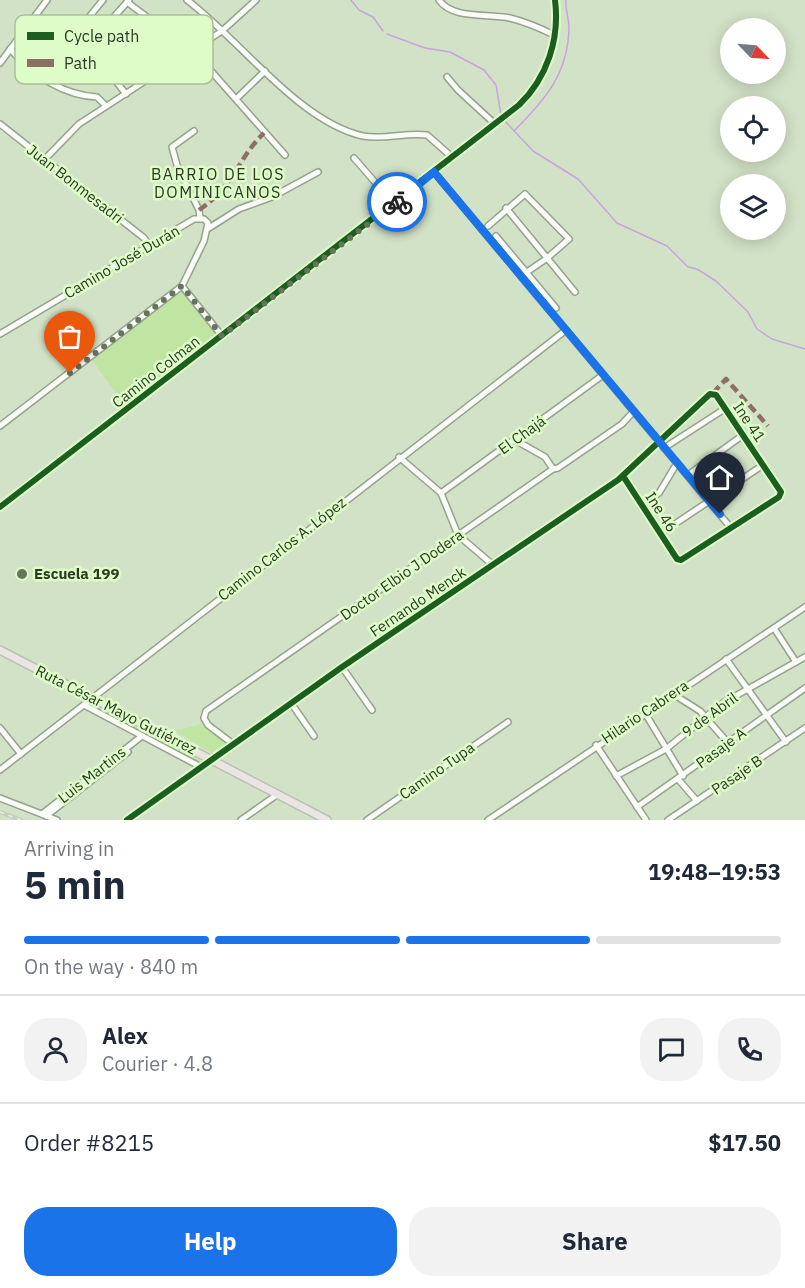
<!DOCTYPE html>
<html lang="en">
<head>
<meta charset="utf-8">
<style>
	body { margin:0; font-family:"IBM Plex Sans",sans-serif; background:#f2f2f3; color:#1f2937; height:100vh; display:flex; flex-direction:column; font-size:22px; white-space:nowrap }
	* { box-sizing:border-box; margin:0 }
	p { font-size:20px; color:#747a83 }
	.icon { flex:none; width:33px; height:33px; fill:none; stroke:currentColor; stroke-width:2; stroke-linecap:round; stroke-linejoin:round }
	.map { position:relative; height:820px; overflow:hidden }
	.sheet { display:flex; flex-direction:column; background:#fff; flex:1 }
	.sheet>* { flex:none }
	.needle { width:39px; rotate:115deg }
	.tools { position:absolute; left:720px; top:18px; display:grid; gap:12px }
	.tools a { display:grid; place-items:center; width:66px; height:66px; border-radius:50%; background:#fff; box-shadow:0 3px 15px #0003; font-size:30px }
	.pin { position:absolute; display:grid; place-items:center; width:51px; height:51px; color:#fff; margin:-62px -26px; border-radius:50% 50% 50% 0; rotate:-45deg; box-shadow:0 0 6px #0007 }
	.pin .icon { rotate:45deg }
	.courier { position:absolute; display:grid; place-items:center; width:60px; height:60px; margin:-30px; border:4px solid #1a73e8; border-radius:50%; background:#fff; color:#222; box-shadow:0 2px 8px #0007 }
	.summary em { font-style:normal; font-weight:700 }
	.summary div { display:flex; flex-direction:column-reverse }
	.summary { display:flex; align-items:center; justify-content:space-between; height:102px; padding:0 24px }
	h1 { font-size:39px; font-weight:700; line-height:45px }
	.bar { display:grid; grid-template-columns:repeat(4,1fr); gap:9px 6px; align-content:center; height:72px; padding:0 24px }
	.bar i { height:8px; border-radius:4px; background:#e0e1e3 }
	.bar .active { background:#1a73e8 }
	.bar p { grid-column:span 4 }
	.line { display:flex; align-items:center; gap:15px; padding:0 24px; border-top:2px solid #e0e1e3 }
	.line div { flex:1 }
	.round { display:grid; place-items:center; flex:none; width:63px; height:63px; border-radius:24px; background:#f2f2f3 }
	.button { display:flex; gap:12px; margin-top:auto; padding:12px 24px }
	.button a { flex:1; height:69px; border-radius:24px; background:#1a73e8; color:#fff; font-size:24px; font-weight:700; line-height:69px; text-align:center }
	.button a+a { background:#f2f2f3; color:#1f2937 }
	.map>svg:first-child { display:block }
	.green { fill:#c0e5a2 }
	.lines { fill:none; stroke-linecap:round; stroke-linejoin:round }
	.stream { stroke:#c8a4dc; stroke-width:1.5 }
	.minor-casing { stroke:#96a28c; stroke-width:8 }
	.major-casing { stroke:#bac2b3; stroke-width:10 }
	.minor { stroke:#f8fbf6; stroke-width:5 }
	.major { stroke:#eae5e2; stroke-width:7 }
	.rail-casing { stroke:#c5cac2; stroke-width:4 }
	.rail { stroke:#ddfcc7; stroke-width:1.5; stroke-dasharray:4.5; stroke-linecap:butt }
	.quiet { stroke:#8d6e63; stroke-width:4.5; stroke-dasharray:9 4.5; stroke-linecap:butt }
	.cycleway-casing { stroke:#ddfcc7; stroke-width:10 }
	.cycleway { stroke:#1b5e20; stroke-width:6 }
	.done { stroke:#67745d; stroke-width:6; stroke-dasharray:0 10.8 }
	.route { stroke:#1a73e8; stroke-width:8 }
	.poi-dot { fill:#67745d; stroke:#ddfcc7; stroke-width:2 }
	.labels { text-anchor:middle; stroke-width:5; stroke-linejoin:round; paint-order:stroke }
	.street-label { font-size:15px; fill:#2e3925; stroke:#ddfcc7 }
	.poi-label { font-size:15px; font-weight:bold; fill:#2e3925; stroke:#ddfcc7; text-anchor:start }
	.neighbourhood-label { font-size:16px; letter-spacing:1.5px; fill:#2e3925; stroke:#ddfcc7 }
	.key { fill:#ddfcc7; stroke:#a8c296; stroke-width:1.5 }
	.key-label { font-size:16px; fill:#2e3925 }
</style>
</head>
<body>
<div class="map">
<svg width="805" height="820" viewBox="0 0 805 820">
	<rect width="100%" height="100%" fill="#d2e2c6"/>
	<g class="green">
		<polygon points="181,290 213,329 216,337 126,407 92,360"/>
		<polygon points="92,703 171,742 202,762 197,762 91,706"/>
		<polygon points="201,724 227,744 214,754 175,731"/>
	</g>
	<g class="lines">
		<g class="stream">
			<polyline points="351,0 359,10 373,17 383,31"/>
			<polyline points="387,34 425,48 450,52 484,70 496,85 501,115"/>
			<polyline points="504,120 533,151 578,179 617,223 667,246 688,267 697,269 716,281 748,312 757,329 772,339 805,349"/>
			<path d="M514,131C545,100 568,74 569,28C569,18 565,9 566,0"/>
		</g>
		<g class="minor-casing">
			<g id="minor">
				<path d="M187,0C240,40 299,122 363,136C385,140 406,132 427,135L452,157"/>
				<path d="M439,0C453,20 488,13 510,18C526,22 540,28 554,35"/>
				<polyline points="127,2 196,54 285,155"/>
				<polyline points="111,20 138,51"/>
				<polyline points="78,31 80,37 89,42"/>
				<path d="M10,49C34,76 62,95 97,97L106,106"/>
				<polyline points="62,50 103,0"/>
				<polyline points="129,60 165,30"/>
				<polyline points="0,63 47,0"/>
				<polyline points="447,77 458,90 495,124"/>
				<polyline points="126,94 88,46 129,0"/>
				<polyline points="236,99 265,71"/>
				<polyline points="0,124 144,238 149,245"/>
				<polyline points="194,131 172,147 177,165 199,210 200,218"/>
				<polyline points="354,158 394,204"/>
				<polyline points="45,159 79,124 222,31 256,0"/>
				<polyline points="434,172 731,528"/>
				<polyline points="506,208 575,292"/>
				<polyline points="488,226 525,194 569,239 546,259 521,276"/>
				<polyline points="209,228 239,209 272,197 318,172"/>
				<polyline points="496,236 556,308"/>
				<polyline points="182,286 222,336"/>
				<polyline points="0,334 194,219 204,219 208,223 204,241 182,286 0,426"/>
				<polyline points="515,440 545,457 553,469"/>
				<polyline points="664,448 726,408"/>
				<polyline points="399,457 441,493 458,535 493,565"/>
				<polyline points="688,475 743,435"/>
				<polyline points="441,493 603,375"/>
				<polyline points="642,504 659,493 677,463"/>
				<path d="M0,507L519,105C547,78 560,39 555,0"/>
				<polyline points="660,534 763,465"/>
				<polyline points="774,628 796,662"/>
				<polyline points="726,659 786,742"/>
				<polyline points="342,667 372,710"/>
				<polyline points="673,694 700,711 728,743"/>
				<polyline points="291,703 314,736"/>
				<polyline points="84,705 201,767"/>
				<polyline points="645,713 683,776"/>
				<polyline points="0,728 21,754"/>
				<polyline points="233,744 208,725 204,718 206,711 553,469 558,468 622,424 634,411"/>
				<polyline points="596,745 646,820"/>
				<polyline points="0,770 566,330"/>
				<polyline points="616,776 666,749 723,703 805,657"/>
				<polyline points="678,779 697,801"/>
				<polyline points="0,798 57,820"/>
				<polyline points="637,807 805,688"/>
				<polyline points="42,814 142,736"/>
				<polyline points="46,816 128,752"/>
				<polyline points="127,820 342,667 618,480 710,394 716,395 781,492 779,497 681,560 677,559 623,476"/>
				<polyline points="241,820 278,794"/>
				<polyline points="367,820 508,722"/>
				<polyline points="488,820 805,607"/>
				<polyline points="668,820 805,728"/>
			</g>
		</g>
		<g class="major-casing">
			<polyline id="major" points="0,650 327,820"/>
		</g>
		<use href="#minor" class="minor"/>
		<use href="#major" class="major"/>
		<g class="rail-casing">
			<polyline id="rail" points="0,812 21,820"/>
		</g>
		<use href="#rail" class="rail"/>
		<g class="quiet">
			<path d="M199,210C235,186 237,159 264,133"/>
			<polyline points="713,393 726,379 768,426"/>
		</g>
		<g class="cycleway-casing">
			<g id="cycleway">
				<path d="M0,507L519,105C547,78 560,39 555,0"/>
				<polyline points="127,820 342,667 618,480 710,394 716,395 781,492 779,497 681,560 677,559 623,476"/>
			</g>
		</g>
		<use href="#cycleway" class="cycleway"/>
	</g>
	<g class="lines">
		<polyline class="done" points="70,373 182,286 222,336 397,202"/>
		<polyline class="route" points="397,202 434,172 720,514"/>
	</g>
	<circle class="poi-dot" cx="22" cy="574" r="6"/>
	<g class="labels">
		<g class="street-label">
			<text transform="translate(75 184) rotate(38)" y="5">Juan Bonmesadri</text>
			<text transform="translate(122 262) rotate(-30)" y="5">Camino José Durán</text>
			<text transform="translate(156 372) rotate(-38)" y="5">Camino Colman</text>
			<text transform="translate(749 422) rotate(56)" y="5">Ine 41</text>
			<text transform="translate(522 435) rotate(-36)" y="5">El Chajá</text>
			<text transform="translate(661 512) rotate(57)" y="5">Ine 46</text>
			<text transform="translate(282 549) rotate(-38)" y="5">Camino Carlos A. López</text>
			<text transform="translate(402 575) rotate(-35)" y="5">Doctor Elbio J Dodera</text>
			<text transform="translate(418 602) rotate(-34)" y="5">Fernando Menck</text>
			<text transform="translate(116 710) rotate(27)" y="5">Ruta César Mayo Gutiérrez</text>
			<text transform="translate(645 712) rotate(-34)" y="5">Hilario Cabrera</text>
			<text transform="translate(710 715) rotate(-36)" y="5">9 de Abril</text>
			<text transform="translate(721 748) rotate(-36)" y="5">Pasaje A</text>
			<text transform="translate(437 771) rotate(-35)" y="5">Camino Tupa</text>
			<text transform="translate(92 775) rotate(-38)" y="5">Luis Martins</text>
			<text transform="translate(737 775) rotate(-34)" y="5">Pasaje B</text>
		</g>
		<g class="poi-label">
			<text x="34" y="579">Escuela 199</text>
		</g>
		<g class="neighbourhood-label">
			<text x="218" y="180">BARRIO DE LOS<tspan x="218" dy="18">DOMINICANOS</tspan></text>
		</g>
	</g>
	<rect x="15" y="15" width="198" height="69" rx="9" class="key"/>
	<rect x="27" y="32" width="27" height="8" fill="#1b5e20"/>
	<rect x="27" y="59" width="27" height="8" fill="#8d6e63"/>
	<g class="key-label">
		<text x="64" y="42">Cycle path</text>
		<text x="64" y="69">Path</text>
	</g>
</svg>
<div class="tools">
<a><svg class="needle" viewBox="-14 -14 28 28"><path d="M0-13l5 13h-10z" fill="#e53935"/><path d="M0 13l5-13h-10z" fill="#747a83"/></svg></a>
<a><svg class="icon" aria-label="locate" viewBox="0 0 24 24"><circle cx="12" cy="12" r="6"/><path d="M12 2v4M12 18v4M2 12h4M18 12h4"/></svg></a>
<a><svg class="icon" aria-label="layers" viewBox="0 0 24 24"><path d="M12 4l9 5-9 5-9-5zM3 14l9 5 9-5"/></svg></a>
</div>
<div class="pin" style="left:70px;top:373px;background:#ea580c"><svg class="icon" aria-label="bag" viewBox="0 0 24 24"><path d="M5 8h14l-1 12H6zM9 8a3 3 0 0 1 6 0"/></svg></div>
<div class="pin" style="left:720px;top:514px;background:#1f2937"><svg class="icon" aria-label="home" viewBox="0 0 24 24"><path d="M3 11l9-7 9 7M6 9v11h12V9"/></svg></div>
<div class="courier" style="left:397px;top:202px"><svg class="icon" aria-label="bike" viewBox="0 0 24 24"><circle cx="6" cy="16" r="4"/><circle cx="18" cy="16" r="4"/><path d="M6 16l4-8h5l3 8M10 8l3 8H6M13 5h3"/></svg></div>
</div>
<section class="sheet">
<div class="summary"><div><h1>5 min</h1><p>Arriving in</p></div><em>19:48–19:53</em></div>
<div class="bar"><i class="active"></i><i class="active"></i><i class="active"></i><i></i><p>On the way · 840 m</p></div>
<div class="line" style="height:108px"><a class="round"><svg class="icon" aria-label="person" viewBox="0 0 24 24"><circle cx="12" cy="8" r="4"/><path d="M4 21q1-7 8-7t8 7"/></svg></a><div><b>Alex</b><p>Courier · 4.8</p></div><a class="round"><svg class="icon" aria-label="chat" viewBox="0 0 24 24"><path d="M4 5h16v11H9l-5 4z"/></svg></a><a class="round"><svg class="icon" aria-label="phone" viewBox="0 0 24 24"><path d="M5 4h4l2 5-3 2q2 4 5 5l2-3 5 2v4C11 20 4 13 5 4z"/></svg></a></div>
<div class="line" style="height:78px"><div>Order #8215</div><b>$17.50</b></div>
<div class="button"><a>Help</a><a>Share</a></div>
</section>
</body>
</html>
